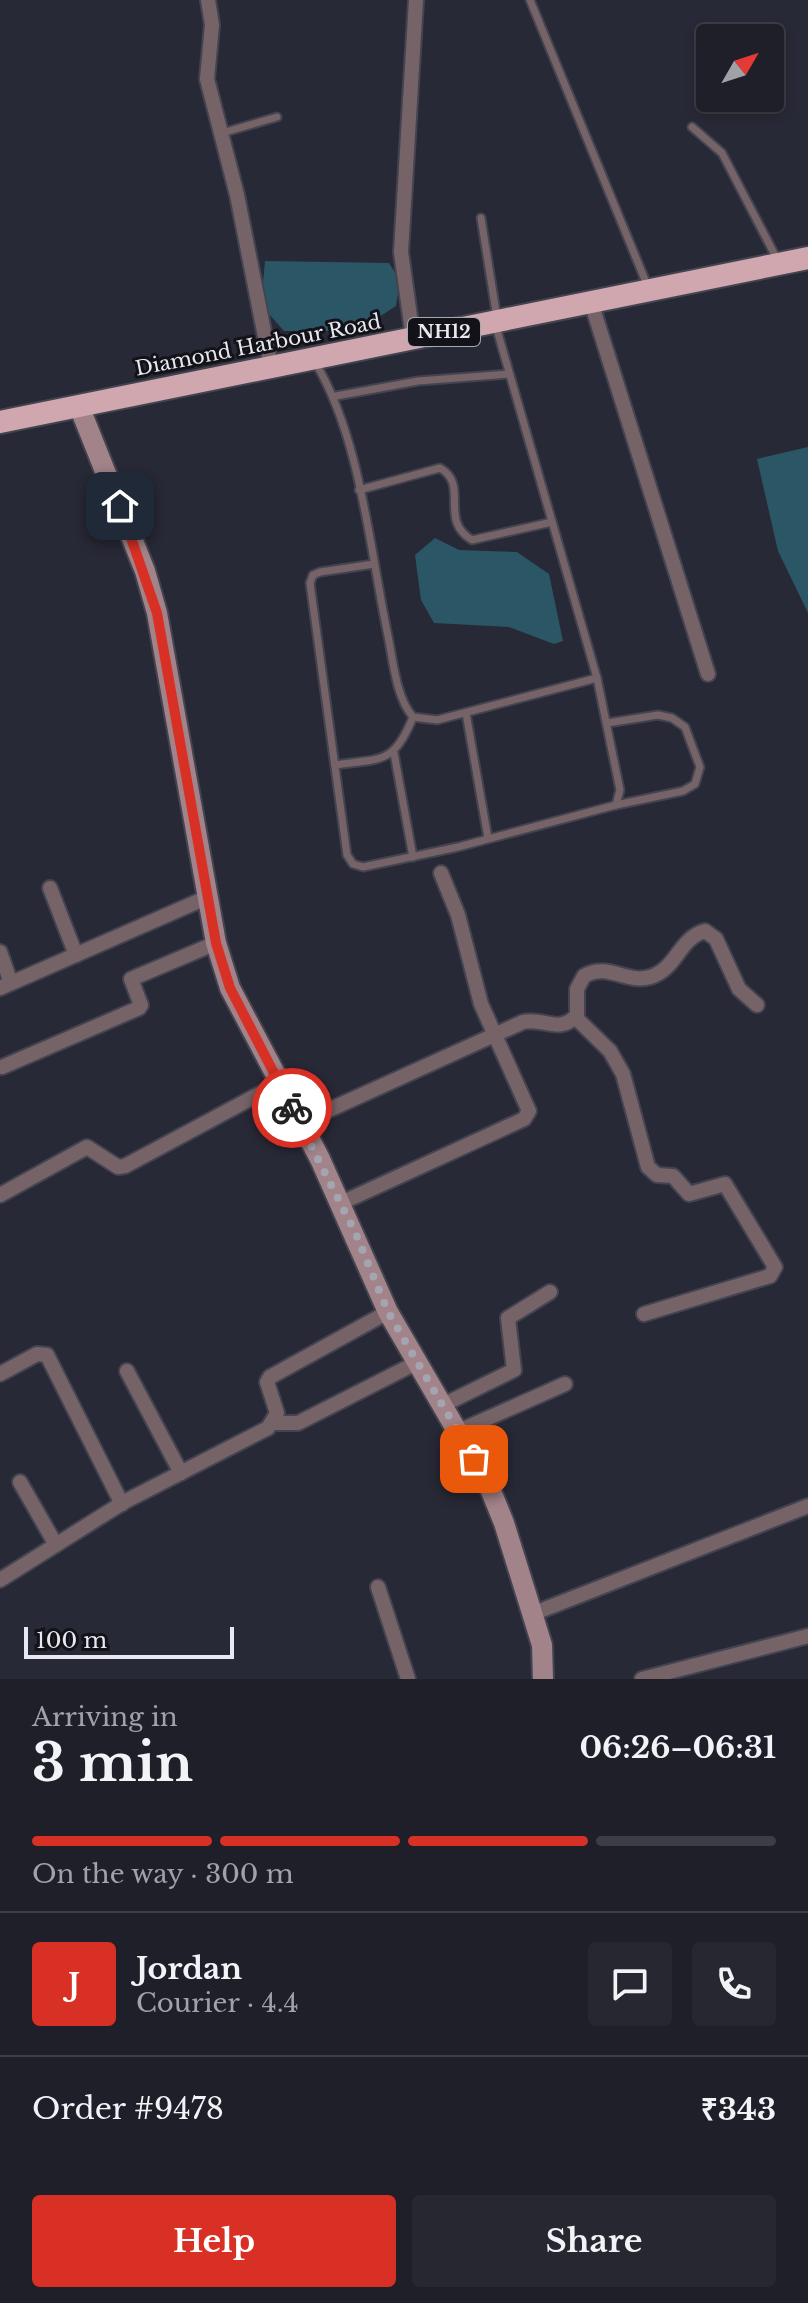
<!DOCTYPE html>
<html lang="en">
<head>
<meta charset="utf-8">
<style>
	body { margin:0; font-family:"Libre Baskerville",serif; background:#262730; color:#f1f3f6; height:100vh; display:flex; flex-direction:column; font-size:30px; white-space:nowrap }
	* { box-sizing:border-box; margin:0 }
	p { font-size:26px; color:#a1a2a8 }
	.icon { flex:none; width:44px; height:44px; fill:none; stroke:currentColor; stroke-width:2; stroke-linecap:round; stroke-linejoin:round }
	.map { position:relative; height:1679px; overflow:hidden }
	.sheet { display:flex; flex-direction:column; background:#1e1f28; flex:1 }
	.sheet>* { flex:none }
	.needle { width:52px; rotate:51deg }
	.fabs { position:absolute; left:696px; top:24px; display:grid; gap:16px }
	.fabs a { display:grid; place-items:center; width:88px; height:88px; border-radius:8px; background:#1e1f28; box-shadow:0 4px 12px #0003,0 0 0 2px #3c3d45; font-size:40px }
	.scale { position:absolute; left:24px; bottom:20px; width:210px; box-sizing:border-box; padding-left:8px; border:4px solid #e7e8f1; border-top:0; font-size:22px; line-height:28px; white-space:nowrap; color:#e7e8f1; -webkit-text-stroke:6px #121218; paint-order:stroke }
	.pin { position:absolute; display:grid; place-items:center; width:68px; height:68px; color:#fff; margin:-34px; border-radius:16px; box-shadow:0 4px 12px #0006 }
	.courier { position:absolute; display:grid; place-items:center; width:80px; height:80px; margin:-40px; border:6px solid #d93025; border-radius:50%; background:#fff; color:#222; box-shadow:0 2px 10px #0007 }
	.headline em { font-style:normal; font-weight:700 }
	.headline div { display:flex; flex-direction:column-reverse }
	.headline { display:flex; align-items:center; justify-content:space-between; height:136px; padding:0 32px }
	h1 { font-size:52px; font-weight:700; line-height:60px }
	.bar { display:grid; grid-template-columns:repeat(4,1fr); gap:12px 8px; align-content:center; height:96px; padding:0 32px }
	.bar i { height:10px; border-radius:6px; background:#3c3d45 }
	.bar .on { background:#d93025 }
	.bar p { grid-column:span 4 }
	.line { display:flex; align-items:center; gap:20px; padding:0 32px; border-top:2px solid #3c3d45 }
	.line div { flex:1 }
	.round { display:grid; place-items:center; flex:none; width:84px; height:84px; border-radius:8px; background:#262730 }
	.button { display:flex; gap:16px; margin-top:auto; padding:16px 32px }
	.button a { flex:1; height:92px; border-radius:8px; background:#d93025; color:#fff; font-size:32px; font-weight:700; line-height:92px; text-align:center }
	.button a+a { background:#262730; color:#f1f3f6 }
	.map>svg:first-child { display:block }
	.water { fill:#2b5665 }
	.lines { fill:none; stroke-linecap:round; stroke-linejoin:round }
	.service-casing { stroke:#434450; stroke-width:11 }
	.minor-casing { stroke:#434450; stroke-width:18 }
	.secondary-casing { stroke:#434450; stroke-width:24 }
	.trunk-casing { stroke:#434450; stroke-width:26 }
	.service { stroke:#766367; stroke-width:7 }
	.minor { stroke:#766367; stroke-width:14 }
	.secondary { stroke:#a18389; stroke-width:20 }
	.trunk { stroke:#d1a7af; stroke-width:22 }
	.done { stroke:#a4a5b0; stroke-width:8; stroke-dasharray:0 14.4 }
	.route { stroke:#d93025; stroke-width:10 }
	.labels { text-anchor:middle; stroke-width:6; stroke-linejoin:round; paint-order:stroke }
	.shield { fill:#121218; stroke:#a7a8b0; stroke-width:2 }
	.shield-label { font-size:18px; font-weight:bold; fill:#e7e8f1 }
	.street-label { font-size:20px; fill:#e7e8f1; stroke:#121218 }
</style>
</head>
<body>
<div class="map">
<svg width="808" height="1679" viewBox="0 0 808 1679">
	<rect width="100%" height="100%" fill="#282936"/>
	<g class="water">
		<polygon points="265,261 389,263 400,280 396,306 357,331 284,331 261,305"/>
		<polygon points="808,447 808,613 778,551 757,459"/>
		<polygon points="435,538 459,550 517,552 549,574 563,641 554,644 509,627 434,623 421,600 415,555"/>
	</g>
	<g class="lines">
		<g class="service-casing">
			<g id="service">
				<polyline points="530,0 648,287"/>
				<polyline points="692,127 722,153 778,261"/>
				<polyline points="222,133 277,117"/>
				<polyline points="481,218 497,318"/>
				<path d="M315,362C360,437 369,544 387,631C393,658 395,696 413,717L437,720L597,678"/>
				<polyline points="336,396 418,381 509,374"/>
				<path d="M359,490L440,468C470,485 438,520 472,540L552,522"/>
				<polyline points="374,564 320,572 313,575 310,583 347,855 353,864 363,867 458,847 616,805 620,790 597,678 495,323"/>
				<polyline points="466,713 488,838"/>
				<polyline points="607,723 658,715 672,718 685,727 700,767 695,784 683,791 616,805"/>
				<polyline points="394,753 413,857"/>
				<path d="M335,765C381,758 394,765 413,717"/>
			</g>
		</g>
		<g class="minor-casing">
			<g id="minor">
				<polyline points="208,0 212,25 207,79 237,195 271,367"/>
				<polyline points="591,302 708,674"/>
				<polyline points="413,338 401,252 416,0"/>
				<polyline points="50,888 76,955"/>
				<polyline points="0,952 11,983"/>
				<polyline points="0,988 208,897"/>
				<polyline points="576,1018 610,1051 623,1074 648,1167 657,1175 673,1176 689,1194 725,1184 775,1267 770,1276 644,1314"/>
				<polyline points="2,1067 139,1008 141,1005 131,979 216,943"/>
				<path d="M300,1123L523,1022C544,1017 559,1035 577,1015V989L584,976C608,962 626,984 650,977C677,969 679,938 705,931L716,939L739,989L757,1005"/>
				<polyline points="0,1195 87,1147 118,1167 125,1166 278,1084"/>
				<polyline points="341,1203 524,1119 529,1111 481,1004 458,915 441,873"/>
				<polyline points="127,1371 181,1473"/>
				<polyline points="0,1374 37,1354 47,1355 122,1504"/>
				<polyline points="443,1405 514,1370 508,1318 550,1292"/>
				<polyline points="273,1423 298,1423 416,1363"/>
				<polyline points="459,1431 565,1384"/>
				<polyline points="20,1482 56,1545"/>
				<polyline points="0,1580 124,1502 268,1428 277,1413 267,1382 270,1377 388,1312"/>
				<polyline points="378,1587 408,1679"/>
				<polyline points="532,1614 808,1506"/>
				<polyline points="642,1679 808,1636"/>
			</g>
		</g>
		<g class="secondary-casing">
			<polyline id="secondary" points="79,406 145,571 157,613 216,943 230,988 320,1159 388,1312 489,1486 504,1523 542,1645 543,1679"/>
		</g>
		<g class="trunk-casing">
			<polyline id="trunk" points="0,422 808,258"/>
		</g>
		<use href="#service" class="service"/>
		<use href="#minor" class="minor"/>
		<use href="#secondary" class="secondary"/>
		<use href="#trunk" class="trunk"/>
	</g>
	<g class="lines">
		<polyline class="done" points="292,1108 355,1232 388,1312 474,1459"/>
		<polyline class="route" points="120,506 157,613 216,943 230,988 292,1108"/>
	</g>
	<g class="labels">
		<rect class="shield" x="408" y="318" width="72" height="28" rx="6"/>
		<g class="shield-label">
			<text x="444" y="338">NH12</text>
		</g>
		<g class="street-label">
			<text transform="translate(258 345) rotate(-11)" y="7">Diamond Harbour Road</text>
		</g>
	</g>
</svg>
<div class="fabs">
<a><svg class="needle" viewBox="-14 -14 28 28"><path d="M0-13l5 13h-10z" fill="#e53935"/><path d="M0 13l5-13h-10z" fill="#a1a2a8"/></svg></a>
</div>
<div class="scale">100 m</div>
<div class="pin" style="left:474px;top:1459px;background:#ea580c"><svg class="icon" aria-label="bag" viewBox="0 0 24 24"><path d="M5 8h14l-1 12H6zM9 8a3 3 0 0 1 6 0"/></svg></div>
<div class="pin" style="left:120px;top:506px;background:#1f2937"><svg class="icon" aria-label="home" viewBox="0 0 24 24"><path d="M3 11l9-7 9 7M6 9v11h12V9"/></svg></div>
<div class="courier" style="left:292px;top:1108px"><svg class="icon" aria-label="bike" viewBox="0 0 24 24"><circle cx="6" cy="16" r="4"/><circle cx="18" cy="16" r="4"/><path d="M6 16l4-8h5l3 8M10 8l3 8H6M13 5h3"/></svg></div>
</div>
<section class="sheet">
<div class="headline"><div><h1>3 min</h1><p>Arriving in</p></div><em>06:26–06:31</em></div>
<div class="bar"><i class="on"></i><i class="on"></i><i class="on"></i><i></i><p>On the way · 300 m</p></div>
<div class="line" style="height:144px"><b class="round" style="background:#d93025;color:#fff">J</b><div><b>Jordan</b><p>Courier · 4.4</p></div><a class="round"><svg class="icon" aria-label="chat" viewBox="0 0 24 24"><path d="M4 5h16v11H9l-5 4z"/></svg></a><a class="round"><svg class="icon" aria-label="phone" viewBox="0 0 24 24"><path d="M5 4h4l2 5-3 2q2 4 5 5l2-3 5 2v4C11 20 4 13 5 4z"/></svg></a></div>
<div class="line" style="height:104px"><div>Order #9478</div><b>₹343</b></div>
<div class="button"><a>Help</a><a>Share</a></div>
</section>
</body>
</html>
